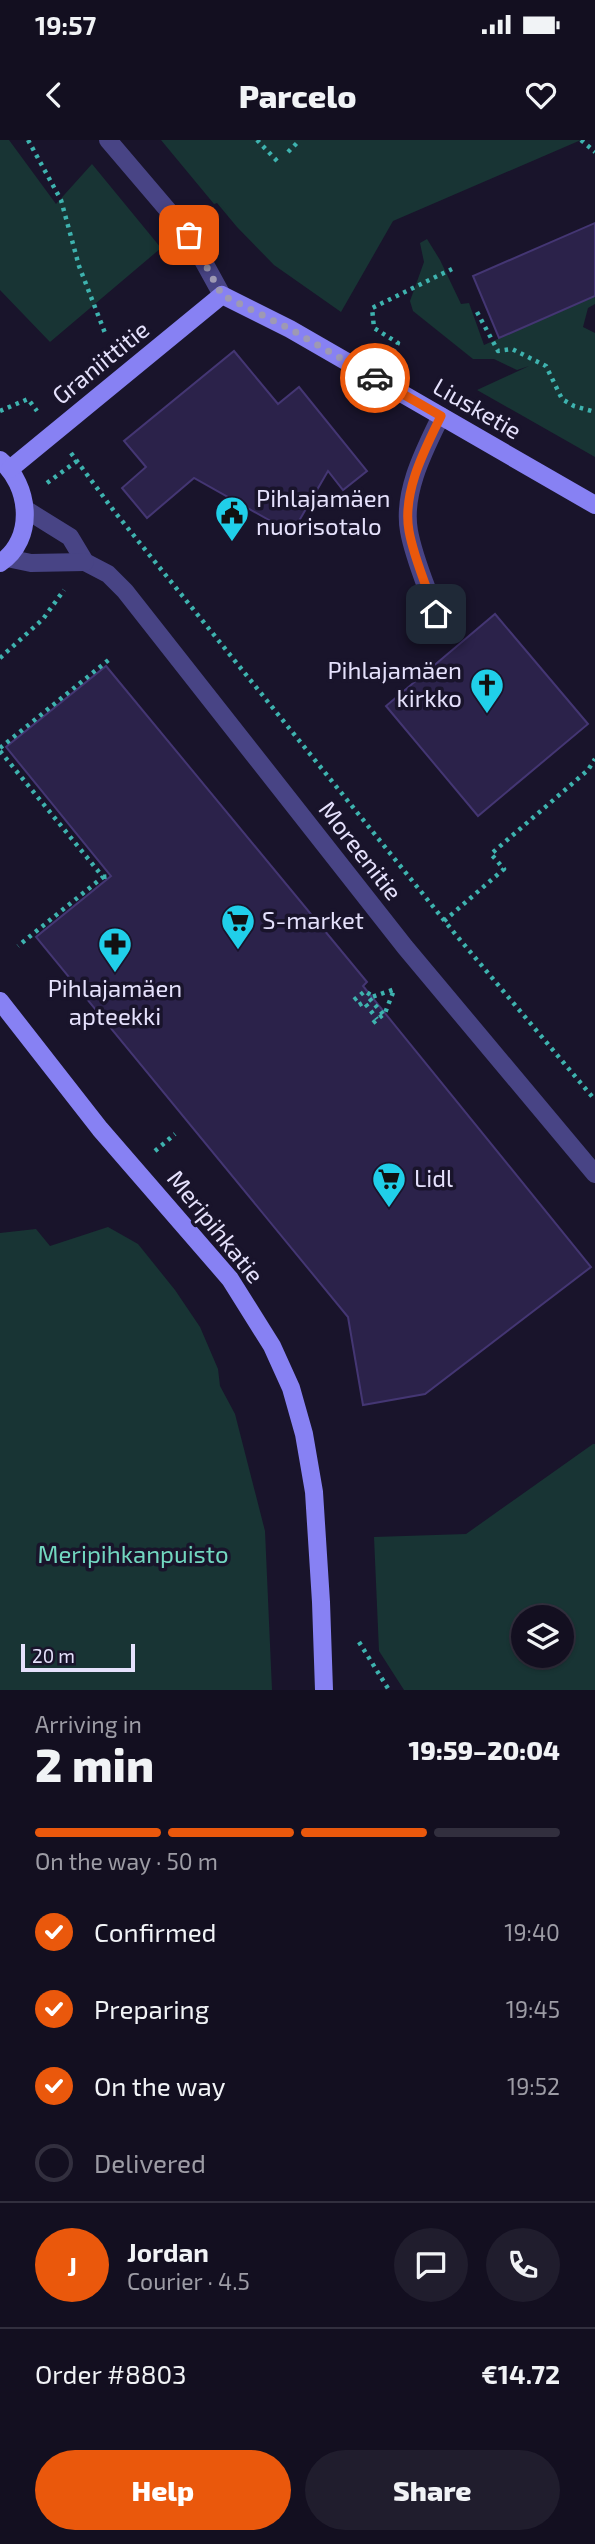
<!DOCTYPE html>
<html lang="en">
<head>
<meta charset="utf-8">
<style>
	body { margin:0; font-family:"Exo 2",sans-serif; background:#201d2d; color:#f1f3f6; height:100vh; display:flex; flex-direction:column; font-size:26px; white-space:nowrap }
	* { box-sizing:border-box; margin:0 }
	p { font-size:23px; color:#9d9ca5 }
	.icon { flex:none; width:38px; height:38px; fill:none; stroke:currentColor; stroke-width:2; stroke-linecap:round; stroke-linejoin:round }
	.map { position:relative; height:1550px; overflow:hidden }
	.side { display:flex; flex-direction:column; background:#130f20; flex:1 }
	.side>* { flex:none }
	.tools { position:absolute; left:511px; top:1465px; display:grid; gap:14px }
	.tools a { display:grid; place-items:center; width:63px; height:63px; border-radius:50%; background:#130f20; box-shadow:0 2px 5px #0004,0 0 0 2px #322f3e; font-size:35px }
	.scale { position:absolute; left:21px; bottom:18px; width:114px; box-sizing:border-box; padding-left:7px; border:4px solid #e5e1fc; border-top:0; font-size:19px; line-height:24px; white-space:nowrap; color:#e5e1fc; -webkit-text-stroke:5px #19142b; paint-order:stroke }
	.pin { position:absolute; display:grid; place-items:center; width:60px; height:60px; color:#fff; margin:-30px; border-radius:14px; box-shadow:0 4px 10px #0006 }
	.courier { position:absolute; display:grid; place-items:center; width:70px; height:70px; margin:-35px; border:5px solid #ea580c; border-radius:50%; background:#fff; color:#222; box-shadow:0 2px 9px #0007 }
	.headline em { font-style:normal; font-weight:800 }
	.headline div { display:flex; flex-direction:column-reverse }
	.headline { display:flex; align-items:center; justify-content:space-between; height:119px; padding:0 35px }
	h1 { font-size:46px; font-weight:800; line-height:52px }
	.bar { display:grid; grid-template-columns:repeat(4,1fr); gap:10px 7px; align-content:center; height:84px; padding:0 35px }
	.bar i { height:9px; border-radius:5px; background:#322f3e }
	.bar .on { background:#ea580c }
	.bar p { grid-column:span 4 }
	.line { display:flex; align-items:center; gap:18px; padding:0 35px; border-top:2px solid #322f3e }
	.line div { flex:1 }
	.round { display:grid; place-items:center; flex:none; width:74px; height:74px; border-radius:37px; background:#201d2d }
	ol { padding:0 35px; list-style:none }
	li { display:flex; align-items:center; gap:21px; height:77px }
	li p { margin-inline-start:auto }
	li .icon { padding:7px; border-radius:50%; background:#ea580c; color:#fff; stroke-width:4 }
	li:last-child { color:#9d9ca5 }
	li i { width:38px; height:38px; border:4px solid #322f3e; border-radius:50% }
	.button { display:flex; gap:14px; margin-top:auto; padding:14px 35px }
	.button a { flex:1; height:80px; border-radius:42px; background:#ea580c; color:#fff; font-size:28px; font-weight:800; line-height:80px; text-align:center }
	.button a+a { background:#201d2d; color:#f1f3f6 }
	.status { display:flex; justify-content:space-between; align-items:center; height:49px; padding:0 35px; background:#130f20; direction:ltr }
	.status svg { height:19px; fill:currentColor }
	header { display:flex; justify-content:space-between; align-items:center; height:91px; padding:0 35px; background:#130f20; font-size:32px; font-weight:800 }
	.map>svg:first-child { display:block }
	.green { fill:#183434; fill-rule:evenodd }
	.building { fill:#2b224a; stroke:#443673; stroke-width:2 }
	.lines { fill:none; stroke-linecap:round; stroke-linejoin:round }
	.path { stroke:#3eb3af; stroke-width:4.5; stroke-dasharray:3.5 5; stroke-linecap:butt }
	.lane { stroke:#484485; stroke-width:18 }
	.street { stroke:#484485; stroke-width:18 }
	.secondary { stroke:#8781f3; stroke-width:18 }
	.done { stroke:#9e99b3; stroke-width:7; stroke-dasharray:0 12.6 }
	.route { stroke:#ea580c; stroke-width:9 }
	.labels { text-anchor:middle; stroke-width:7; stroke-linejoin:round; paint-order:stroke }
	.street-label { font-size:24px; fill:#e5e1fc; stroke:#19142b }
	.poi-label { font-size:24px; fill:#e5e1fc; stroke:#19142b; text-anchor:start }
	.park-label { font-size:24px; fill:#72d7c0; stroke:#19142b }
</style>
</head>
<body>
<div class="status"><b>19:57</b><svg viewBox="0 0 49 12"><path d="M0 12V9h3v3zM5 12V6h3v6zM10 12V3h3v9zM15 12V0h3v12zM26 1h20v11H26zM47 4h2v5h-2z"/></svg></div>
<header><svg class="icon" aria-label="back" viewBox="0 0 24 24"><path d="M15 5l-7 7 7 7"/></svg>Parcelo<svg class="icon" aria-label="heart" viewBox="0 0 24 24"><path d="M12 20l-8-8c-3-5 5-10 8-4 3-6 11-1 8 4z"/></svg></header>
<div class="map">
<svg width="595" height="1550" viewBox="0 0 595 1550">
	<rect width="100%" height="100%" fill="#19142b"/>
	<g class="green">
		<polygon points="0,0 9,0 56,64 92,24 161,108 50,202 0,150"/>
		<polygon points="161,0 581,0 393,81 341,172 274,125 237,87 217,63 214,64"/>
		<polygon points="427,99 440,120 461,164 469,163 484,205 595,156 595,164 588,168 583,187 595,193 595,317 477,250 529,226 517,230 494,219 473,219 413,171 410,161 424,122 420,103"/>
		<polygon points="108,1087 138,1104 175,1150 200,1187 218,1229 220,1246 235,1274 265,1391 272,1550 0,1550 0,1093 36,1089 50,1106"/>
		<path d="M593,1304H595V1550H404L379,1511L374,1397L466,1394ZM523,1477H562V1516H523Z"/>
	</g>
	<g class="building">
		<polygon points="595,83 595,156 499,198 473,136"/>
		<polygon points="234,211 278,264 299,247 367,331 343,350 328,331 292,393 194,338 147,378 122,348 146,327 124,301"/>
		<polygon points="495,474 588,584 478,676 386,566"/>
		<polygon points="106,526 367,842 363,846 591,1127 425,1254 363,1265 348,1177 36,797 111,736 6,607"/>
	</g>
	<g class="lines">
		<g class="path">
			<polyline points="28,0 61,60 79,126 105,193"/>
			<polyline points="257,0 279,23"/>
			<polyline points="581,0 595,12"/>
			<polyline points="288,12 300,0"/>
			<polyline points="477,172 498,211 512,209 546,226 562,259 574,266 595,272"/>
			<polyline points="393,212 398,203 374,188 372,168 452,129"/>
			<polyline points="0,271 28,259 37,271"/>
			<polyline points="71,313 114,371 456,795 595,960"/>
			<polyline points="47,343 77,321"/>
			<polyline points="0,518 43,479 64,450"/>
			<polyline points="0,608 111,518"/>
			<polyline points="0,611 103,737 18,806"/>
			<polyline points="103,737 111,736"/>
			<polyline points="444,781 504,729 491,714 588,630 595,619"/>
			<polyline points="354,860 365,851 372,856"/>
			<polyline points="359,865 364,862 377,879"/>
			<polyline points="383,874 369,858 395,849"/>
			<polyline points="373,883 385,873 394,850"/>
			<polyline points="155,1011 175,994"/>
			<polyline points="359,1502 389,1550"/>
		</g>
		<path class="lane" d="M436,474C427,447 414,419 409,391C402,352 425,309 441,276"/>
		<g class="street">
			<polyline points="108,0 189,95 222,155"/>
			<polyline points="25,369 70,397 85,422 108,434 125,451 405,807 595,1034"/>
			<polyline points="7,418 31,423 85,422"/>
		</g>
		<g class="secondary">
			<path d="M0,320C30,345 36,399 0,423"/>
			<polyline points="10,329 222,155 290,189 595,365"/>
			<polyline points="0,861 100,989 230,1139 272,1206 291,1248 304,1294 314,1352 321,1462 324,1550"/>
		</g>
	</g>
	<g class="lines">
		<polyline class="done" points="189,95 222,155 290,189 375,238"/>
		<path class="route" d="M375,238L441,276C425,309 402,352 409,391C414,419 427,447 436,474"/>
	</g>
	<defs>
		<g id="civic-pin" transform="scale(1.75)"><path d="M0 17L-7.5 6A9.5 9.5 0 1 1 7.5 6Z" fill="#20cfe9" stroke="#19142b"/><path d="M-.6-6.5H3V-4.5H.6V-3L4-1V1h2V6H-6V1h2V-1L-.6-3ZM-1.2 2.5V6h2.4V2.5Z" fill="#111"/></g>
		<g id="church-pin" transform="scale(1.75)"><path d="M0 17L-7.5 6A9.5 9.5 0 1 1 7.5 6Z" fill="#20cfe9" stroke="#19142b"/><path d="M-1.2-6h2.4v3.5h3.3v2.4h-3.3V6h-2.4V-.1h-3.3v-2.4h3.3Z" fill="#111"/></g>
		<g id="supermarket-pin" transform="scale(1.75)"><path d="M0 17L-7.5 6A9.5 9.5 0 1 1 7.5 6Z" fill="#20cfe9" stroke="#19142b"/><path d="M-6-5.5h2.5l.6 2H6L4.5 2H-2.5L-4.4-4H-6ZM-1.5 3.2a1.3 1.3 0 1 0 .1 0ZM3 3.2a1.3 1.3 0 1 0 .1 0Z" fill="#111"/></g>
		<g id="pharmacy-pin" transform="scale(1.75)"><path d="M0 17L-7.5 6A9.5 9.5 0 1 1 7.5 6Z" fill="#20cfe9" stroke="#19142b"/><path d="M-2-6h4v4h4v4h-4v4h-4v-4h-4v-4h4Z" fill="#111"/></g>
	</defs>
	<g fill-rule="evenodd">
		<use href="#civic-pin" x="232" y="373"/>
		<use href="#church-pin" x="487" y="545"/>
		<use href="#supermarket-pin" x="238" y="781"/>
		<use href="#pharmacy-pin" x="115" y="804"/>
		<use href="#supermarket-pin" x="389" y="1039"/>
	</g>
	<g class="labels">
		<g class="street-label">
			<text transform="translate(101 223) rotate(-39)" y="8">Graniittitie</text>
			<text transform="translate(477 269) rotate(30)" y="8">Liusketie</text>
			<text transform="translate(360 711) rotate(52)" y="8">Moreenitie</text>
			<text transform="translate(215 1087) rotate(51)" y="8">Meripihkatie</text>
		</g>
		<g class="poi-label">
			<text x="256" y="367">Pihlajamäen<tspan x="256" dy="28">nuorisotalo</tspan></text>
			<text x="462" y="539" text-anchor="end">Pihlajamäen<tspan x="462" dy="28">kirkko</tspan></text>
			<text x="262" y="789">S-market</text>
			<text x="115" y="857" text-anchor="middle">Pihlajamäen<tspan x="115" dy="28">apteekki</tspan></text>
			<text x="414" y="1047">Lidl</text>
		</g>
		<g class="park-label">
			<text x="133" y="1423">Meripihkanpuisto</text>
		</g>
	</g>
</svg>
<div class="tools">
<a><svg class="icon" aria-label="layers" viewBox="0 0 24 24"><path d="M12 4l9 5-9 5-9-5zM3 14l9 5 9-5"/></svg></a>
</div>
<div class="scale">20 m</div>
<div class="pin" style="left:189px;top:95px;background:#ea580c"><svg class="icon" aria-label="bag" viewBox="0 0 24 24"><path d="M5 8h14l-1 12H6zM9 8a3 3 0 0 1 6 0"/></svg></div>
<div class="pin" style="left:436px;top:474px;background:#1f2937"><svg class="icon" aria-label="home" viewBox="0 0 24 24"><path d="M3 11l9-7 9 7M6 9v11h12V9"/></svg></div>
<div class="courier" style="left:375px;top:238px"><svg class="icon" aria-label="car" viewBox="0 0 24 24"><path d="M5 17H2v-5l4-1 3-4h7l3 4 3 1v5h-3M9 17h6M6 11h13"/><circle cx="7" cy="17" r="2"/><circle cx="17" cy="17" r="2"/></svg></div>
</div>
<section class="side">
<div class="headline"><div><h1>2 min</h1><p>Arriving in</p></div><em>19:59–20:04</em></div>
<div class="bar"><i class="on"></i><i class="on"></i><i class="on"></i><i></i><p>On the way · 50 m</p></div>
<ol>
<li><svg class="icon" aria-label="check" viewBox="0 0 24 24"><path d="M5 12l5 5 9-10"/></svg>Confirmed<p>19:40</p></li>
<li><svg class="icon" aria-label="check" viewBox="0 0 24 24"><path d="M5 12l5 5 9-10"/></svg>Preparing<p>19:45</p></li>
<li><svg class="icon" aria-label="check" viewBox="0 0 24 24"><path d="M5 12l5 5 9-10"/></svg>On the way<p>19:52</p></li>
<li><i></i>Delivered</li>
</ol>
<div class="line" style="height:126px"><b class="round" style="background:#ea580c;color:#fff">J</b><div><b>Jordan</b><p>Courier · 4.5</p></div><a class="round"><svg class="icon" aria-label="chat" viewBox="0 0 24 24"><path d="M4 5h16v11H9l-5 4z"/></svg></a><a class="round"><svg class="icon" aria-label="phone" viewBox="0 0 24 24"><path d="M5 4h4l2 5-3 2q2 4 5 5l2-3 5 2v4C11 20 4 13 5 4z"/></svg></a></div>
<div class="line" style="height:91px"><div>Order #8803</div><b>€14.72</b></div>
<div class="button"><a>Help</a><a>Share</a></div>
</section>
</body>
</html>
